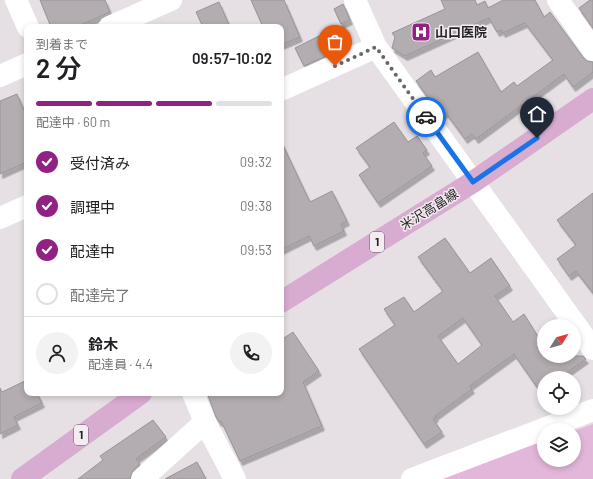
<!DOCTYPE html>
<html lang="ja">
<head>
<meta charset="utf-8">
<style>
	body { margin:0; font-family:Barlow,"Noto Sans JP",sans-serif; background:#f2f2f2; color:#202124; height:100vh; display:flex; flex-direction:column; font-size:15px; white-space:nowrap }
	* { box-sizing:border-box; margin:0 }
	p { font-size:13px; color:#757577 }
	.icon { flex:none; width:22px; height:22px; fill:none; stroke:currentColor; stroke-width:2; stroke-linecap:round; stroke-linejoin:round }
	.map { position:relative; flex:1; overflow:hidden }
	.panel { position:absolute; left:24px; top:24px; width:260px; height:372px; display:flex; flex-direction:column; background:#fff; border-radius:8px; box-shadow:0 2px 6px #0003 }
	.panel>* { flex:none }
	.needle { width:26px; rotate:53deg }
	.fabs { position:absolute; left:537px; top:319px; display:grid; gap:8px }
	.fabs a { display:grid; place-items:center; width:44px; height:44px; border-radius:50%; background:#fff; box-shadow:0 2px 6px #0003; font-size:20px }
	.pin { position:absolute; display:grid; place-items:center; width:34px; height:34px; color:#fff; margin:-41px -17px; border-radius:50% 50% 50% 0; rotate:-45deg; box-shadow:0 0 4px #0007 }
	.pin .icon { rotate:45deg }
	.courier { position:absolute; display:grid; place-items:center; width:40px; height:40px; margin:-20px; border:3px solid #1a73e8; border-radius:50%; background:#fff; color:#222; box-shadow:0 1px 5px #0007 }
	.overview em { font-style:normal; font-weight:600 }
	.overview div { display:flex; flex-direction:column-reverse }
	.overview { display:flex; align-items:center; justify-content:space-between; height:68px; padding:0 12px }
	h1 { font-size:26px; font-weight:600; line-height:30px }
	.bar { display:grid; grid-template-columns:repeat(4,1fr); gap:6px 4px; align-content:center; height:48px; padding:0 12px }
	.bar i { height:5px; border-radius:3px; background:#e0e0e0 }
	.bar .active { background:#912183 }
	.bar p { grid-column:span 4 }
	.line { display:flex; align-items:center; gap:10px; padding:0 12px; border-top:1px solid #e0e0e0 }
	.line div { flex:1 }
	.round { display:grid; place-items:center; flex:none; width:42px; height:42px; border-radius:21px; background:#f2f2f2 }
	ol { padding:0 12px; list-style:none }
	li { display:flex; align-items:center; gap:12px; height:44px }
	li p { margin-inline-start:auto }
	li .icon { padding:4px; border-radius:50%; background:#912183; color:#fff; stroke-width:4 }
	li:last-child { color:#757577 }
	li i { width:22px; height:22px; border:2px solid #e0e0e0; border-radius:50% }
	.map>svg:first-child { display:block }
	.green { fill:#e3b7d9 }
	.building { fill:#b3adb2; stroke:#989397; fill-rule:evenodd; filter:url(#shadow) }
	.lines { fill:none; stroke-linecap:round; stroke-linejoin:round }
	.minor { stroke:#fff; stroke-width:22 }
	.major { stroke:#d8abd0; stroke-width:22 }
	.done { stroke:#696568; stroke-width:4; stroke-dasharray:0 7.2 }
	.route { stroke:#1a73e8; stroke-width:5 }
	.labels { text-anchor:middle; stroke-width:3; stroke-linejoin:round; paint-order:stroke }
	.shield { fill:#f3edf2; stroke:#636062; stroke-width:1 }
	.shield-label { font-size:12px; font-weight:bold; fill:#252325 }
	.poi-label { font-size:13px; font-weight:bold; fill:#252325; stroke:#f3edf2; text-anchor:start }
	.street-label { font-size:13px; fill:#252325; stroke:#f3edf2 }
</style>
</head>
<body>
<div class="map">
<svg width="593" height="479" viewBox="0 0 593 479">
	<defs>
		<filter id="shadow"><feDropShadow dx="2.5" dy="4.5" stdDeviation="0" flood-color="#0004"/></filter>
	</defs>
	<rect width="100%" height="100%" fill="#e6e0e4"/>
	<polygon class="green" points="593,424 593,479 435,479 544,441 544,460 574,460 574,431"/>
	<g class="building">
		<polygon points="40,0 105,0 110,12 76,27 51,27"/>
		<polygon points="251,0 284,0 300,37 281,45 281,27 263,27"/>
		<polygon points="441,0 475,0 477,5 485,1 488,8 503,0 535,0 544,17 550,12 583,57 587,61 593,62 593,72 573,87 564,74 476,139 472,134 465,139 446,113 442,115 437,106 435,107 416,81 431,70 435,77 478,52 501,92 514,82 517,86 553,60 525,23 503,33 501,30 497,32 489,18 405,56 392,48 395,37 392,33 445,9"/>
		<polygon points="590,0 593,0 593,28 579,8"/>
		<polygon points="219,2 230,27 203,27 196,12"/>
		<polygon points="343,4 350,20 341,24 334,9"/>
		<polygon points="325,33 335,52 304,66 295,48"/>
		<polygon points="17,94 27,117 27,162 0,174 0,101"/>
		<polygon points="394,122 408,142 417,136 427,150 423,153 432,166 378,203 359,175 370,167 356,148"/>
		<polygon points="281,141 310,202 332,191 347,221 341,224 344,231 314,246 309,236 281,250"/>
		<polygon points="593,193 593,293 576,271 569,276 557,259 576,245 557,220"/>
		<path d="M445,238L470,273L491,258L510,286L495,296L513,322L524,314L544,346V356H583L586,359L559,378H544V397L514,354L470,386L472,389L435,416L436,417L433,419L442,432L424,444L359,349L395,325L384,309L404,297L414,312L443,291L418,257ZM463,318L482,345L458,364L438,336Z"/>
		<polygon points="293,332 319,371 303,382 322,426 240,461 221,421 219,422 216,417 207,393 281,393 281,340"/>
		<polygon points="27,380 27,393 37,393 42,403 14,417 18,425 0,434 0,388 2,392"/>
		<polygon points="153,420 166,437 136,459 140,464 133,470 130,479 78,479 103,460 100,456"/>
		<polygon points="197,462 206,479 165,479"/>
	</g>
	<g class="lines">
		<g class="minor">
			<polyline points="16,0 28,27"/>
			<polyline points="355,0 376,47 593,349"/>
			<polyline points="558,0 593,50"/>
			<polyline points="109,27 171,0"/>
			<polyline points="0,76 27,64"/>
			<polyline points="281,90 376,47"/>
			<polyline points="0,218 27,206"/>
			<polyline points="193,393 205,422 235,479"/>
			<polyline points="142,479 205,422"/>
			<polyline points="412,479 593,410"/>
		</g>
		<g class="major">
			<polyline points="281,302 473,182 593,99"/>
			<polyline points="22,479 141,393"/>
		</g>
	</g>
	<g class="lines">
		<polyline class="done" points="335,66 376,47 426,117"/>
		<polyline class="route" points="426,117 473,182 537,138"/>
	</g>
	<defs>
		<g id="hospital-square" transform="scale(1)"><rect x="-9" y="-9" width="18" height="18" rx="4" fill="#912183" stroke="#f3edf2"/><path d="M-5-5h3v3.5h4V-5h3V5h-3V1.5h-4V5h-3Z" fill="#fff"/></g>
	</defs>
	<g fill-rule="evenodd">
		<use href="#hospital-square" x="421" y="32"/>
	</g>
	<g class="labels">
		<g class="shield">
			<rect x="370" y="232" width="14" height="20" rx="3"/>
			<rect x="74" y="425" width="14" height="20" rx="3"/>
		</g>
		<g class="shield-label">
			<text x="377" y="246">1</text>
			<text x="81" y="439">1</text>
		</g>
		<g class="poi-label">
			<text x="435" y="37">山口医院</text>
		</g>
		<g class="street-label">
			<text transform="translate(429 209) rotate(-32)" y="5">米沢高畠線</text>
		</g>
	</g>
</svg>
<div class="fabs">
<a><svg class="needle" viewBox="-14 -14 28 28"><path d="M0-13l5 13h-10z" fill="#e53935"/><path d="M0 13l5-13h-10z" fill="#757577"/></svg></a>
<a><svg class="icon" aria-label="locate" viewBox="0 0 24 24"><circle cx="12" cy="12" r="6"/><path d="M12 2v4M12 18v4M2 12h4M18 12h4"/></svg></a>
<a><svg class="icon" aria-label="layers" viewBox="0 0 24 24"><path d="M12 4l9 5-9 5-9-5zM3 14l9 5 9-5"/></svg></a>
</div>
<div class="pin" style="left:335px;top:66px;background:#ea580c"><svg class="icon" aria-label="bag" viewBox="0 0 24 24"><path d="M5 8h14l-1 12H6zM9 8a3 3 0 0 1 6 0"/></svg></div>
<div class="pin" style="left:537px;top:138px;background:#1f2937"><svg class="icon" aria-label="home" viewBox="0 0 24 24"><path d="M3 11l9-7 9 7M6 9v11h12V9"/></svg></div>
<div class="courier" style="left:426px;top:117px"><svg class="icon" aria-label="car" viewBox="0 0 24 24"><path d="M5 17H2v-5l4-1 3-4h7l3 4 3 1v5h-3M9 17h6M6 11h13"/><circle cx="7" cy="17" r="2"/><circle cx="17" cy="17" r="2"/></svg></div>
<section class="panel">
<div class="overview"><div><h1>2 分</h1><p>到着まで</p></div><em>09:57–10:02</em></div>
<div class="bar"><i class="active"></i><i class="active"></i><i class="active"></i><i></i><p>配達中 · 60 m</p></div>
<ol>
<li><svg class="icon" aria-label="check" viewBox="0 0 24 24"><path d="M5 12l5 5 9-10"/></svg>受付済み<p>09:32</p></li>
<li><svg class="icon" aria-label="check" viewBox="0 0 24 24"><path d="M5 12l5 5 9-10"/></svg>調理中<p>09:38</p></li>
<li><svg class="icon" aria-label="check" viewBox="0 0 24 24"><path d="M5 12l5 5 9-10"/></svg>配達中<p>09:53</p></li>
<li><i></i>配達完了</li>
</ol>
<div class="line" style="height:72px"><a class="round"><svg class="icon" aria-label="person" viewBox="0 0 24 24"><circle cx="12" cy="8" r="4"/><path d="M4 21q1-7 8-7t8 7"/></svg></a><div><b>鈴木</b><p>配達員 · 4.4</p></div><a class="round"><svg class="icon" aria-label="phone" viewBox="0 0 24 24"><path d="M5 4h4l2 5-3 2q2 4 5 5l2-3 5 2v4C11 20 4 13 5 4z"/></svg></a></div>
</section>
</div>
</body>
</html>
